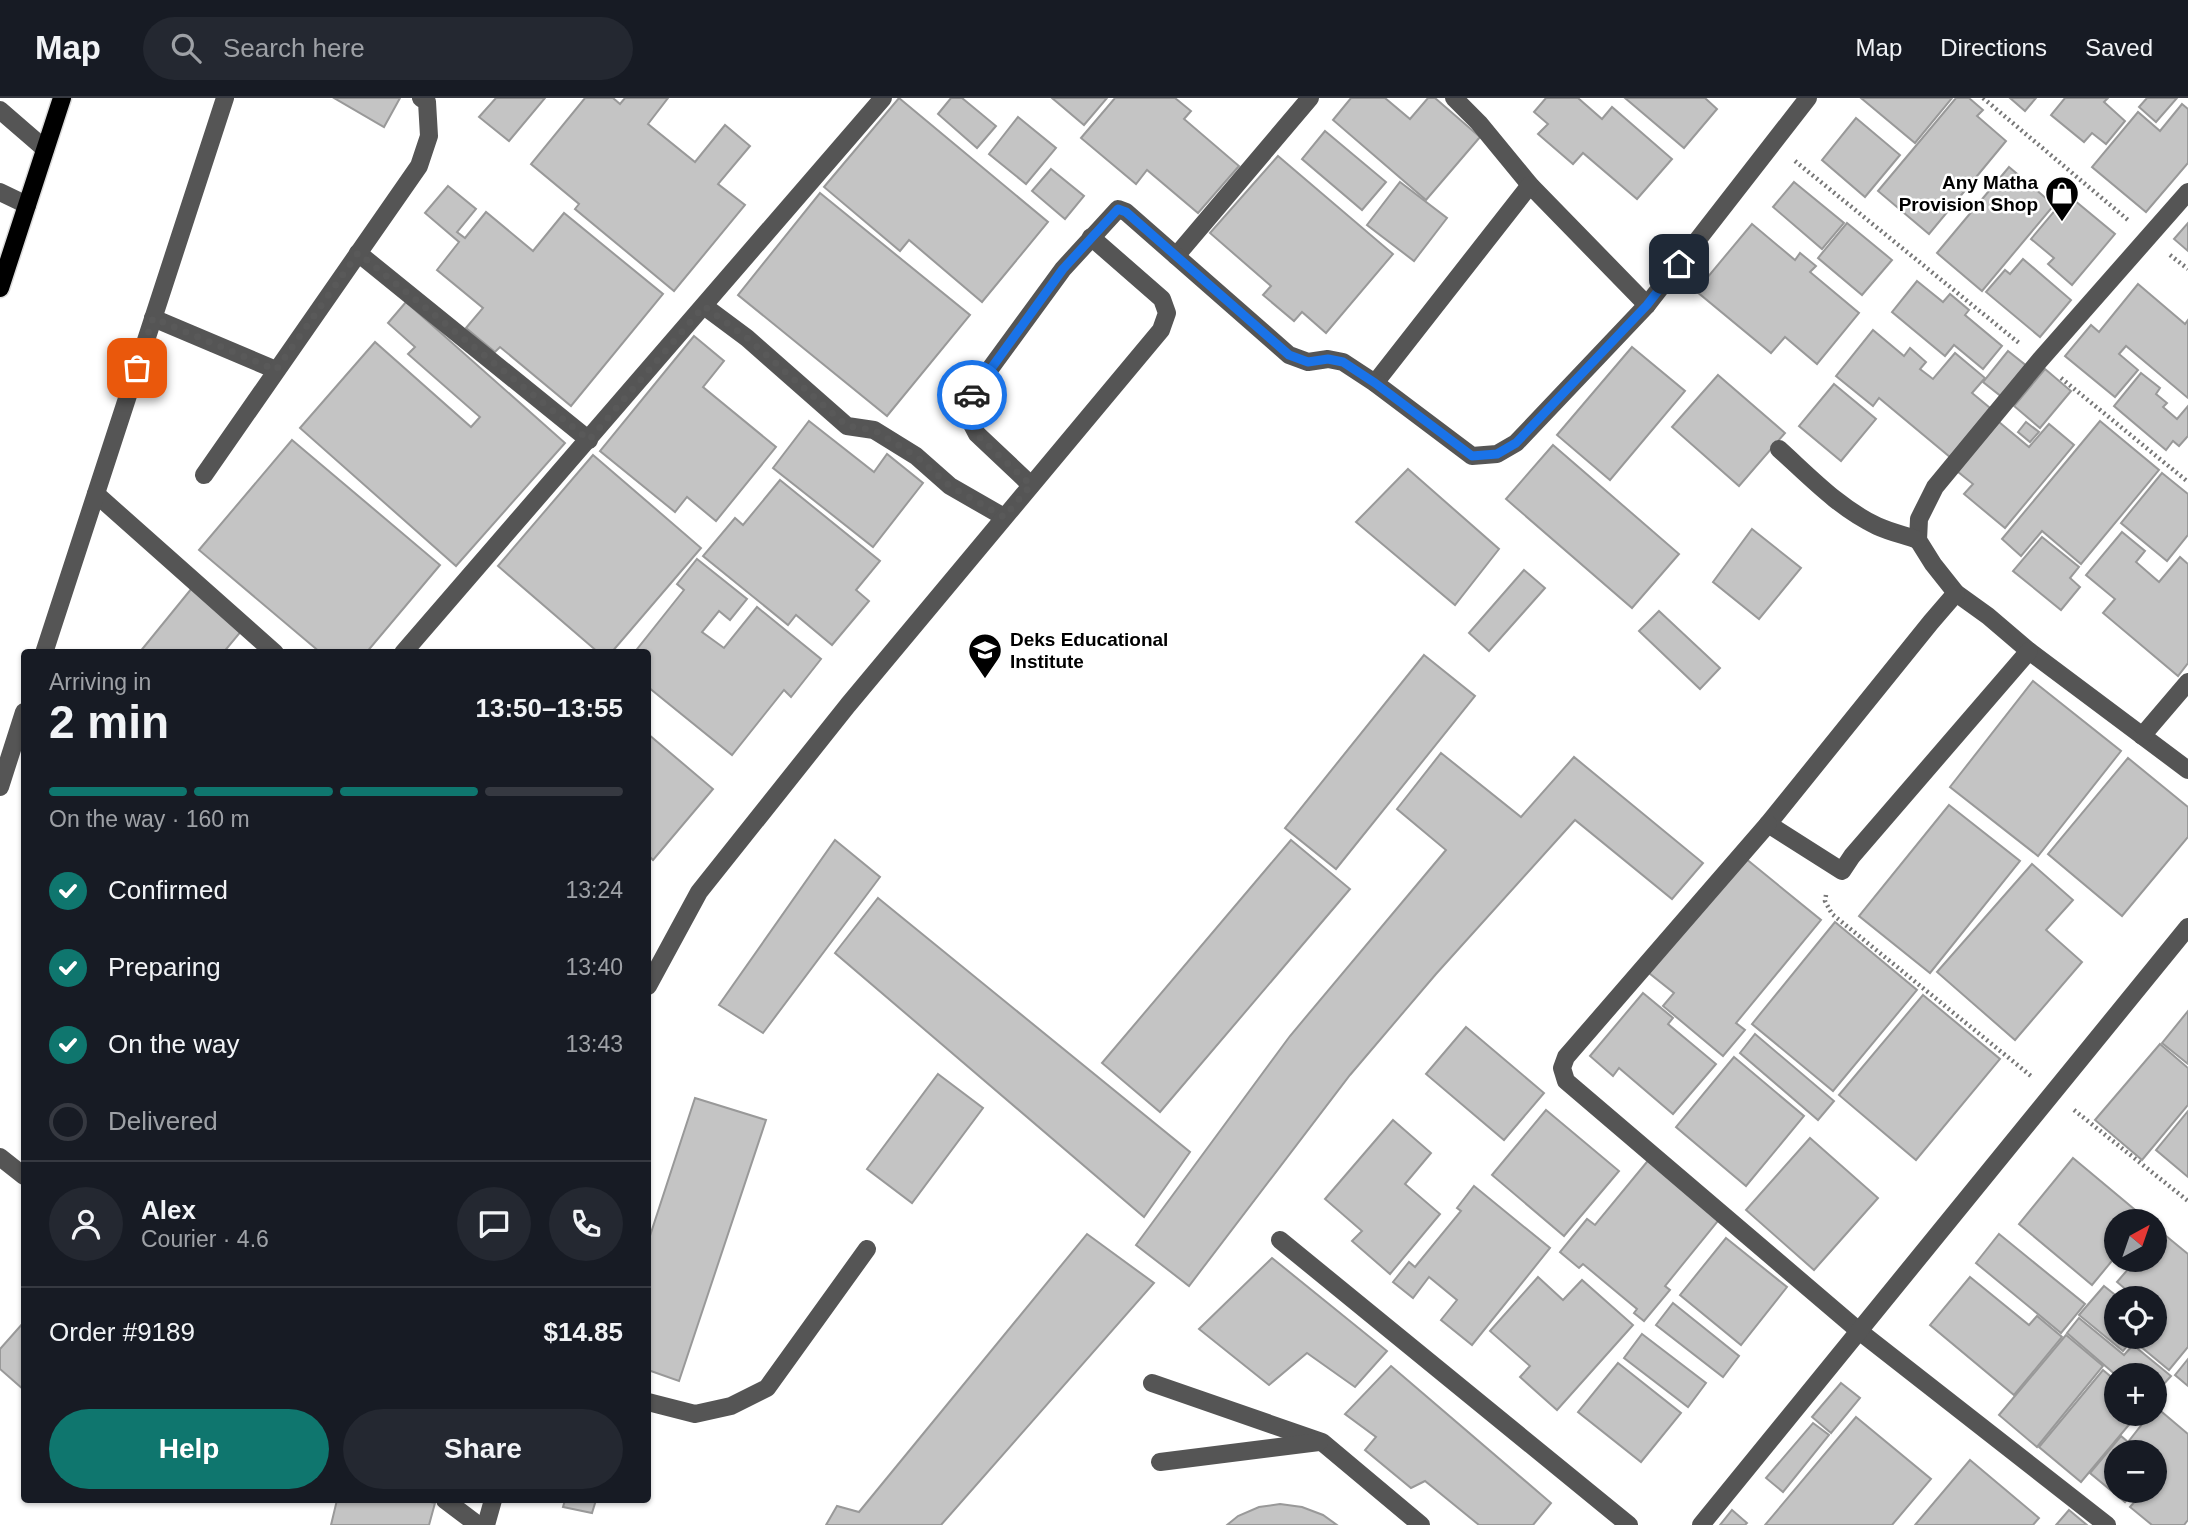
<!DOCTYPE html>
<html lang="en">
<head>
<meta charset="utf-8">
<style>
	body { margin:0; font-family:Arial,sans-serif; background:#242831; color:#f1f3f6; height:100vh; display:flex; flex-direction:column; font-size:26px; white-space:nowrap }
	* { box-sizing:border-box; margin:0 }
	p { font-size:23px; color:#9ea1a6 }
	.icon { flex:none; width:38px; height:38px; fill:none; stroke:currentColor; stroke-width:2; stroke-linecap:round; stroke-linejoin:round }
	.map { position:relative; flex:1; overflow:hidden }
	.details { position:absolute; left:21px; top:551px; width:630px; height:854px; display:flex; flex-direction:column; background:#171b24; border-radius:7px; box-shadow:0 2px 5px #0004 }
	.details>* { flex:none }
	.needle { width:46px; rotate:40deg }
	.controls { position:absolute; left:2104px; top:1111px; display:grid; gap:14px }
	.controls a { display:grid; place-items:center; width:63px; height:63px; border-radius:50%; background:#171b24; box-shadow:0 2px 5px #0004; font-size:35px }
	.pin { position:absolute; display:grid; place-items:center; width:60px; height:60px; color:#fff; margin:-30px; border-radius:14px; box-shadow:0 4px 10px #0006 }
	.courier { position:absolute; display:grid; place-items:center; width:70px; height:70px; margin:-35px; border:5px solid #1a73e8; border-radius:50%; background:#fff; color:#222; box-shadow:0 2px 9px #0007 }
	.summary em { font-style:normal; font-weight:700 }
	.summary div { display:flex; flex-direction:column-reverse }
	.summary { display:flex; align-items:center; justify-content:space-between; height:119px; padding:0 28px }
	h1 { font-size:46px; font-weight:700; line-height:52px }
	.bar { display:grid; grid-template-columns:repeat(4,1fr); gap:10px 7px; align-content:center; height:84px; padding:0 28px }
	.bar i { height:9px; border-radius:5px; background:#363941 }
	.bar .selected { background:#0f766e }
	.bar p { grid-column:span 4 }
	.line { display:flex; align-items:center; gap:18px; padding:0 28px; border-top:2px solid #363941 }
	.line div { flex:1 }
	.round { display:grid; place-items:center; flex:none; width:74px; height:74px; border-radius:37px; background:#242831 }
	ol { padding:0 28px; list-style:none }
	li { display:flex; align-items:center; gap:21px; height:77px }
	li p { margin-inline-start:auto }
	li .icon { padding:7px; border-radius:50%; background:#0f766e; color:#fff; stroke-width:4 }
	li:last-child { color:#9ea1a6 }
	li i { width:38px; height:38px; border:4px solid #363941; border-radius:50% }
	.cta { display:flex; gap:14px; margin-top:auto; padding:14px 28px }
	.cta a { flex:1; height:80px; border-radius:42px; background:#0f766e; color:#fff; font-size:28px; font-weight:700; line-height:80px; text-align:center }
	.cta a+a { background:#242831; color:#f1f3f6 }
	header { display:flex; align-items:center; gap:42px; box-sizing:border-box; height:98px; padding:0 35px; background:#171b24; border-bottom:2px solid #363941 }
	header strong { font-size:33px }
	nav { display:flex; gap:38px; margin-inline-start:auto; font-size:24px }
	.search { width:490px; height:63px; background:#242831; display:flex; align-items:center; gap:18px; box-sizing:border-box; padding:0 24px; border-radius:38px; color:#9ea1a6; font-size:26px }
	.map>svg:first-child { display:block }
	.building { fill:#c4c4c4; stroke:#999; stroke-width:2 }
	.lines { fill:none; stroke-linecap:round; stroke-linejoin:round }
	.major-casing { stroke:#dbdbdb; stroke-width:21 }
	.path { stroke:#777; stroke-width:4.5; stroke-dasharray:2 3.5; stroke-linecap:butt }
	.minor { stroke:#555; stroke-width:18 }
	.major { stroke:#000; stroke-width:18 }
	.done { stroke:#595959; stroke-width:7; stroke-dasharray:0 12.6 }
	.route { stroke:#1a73e8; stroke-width:9 }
	.labels { text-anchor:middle; stroke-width:5; stroke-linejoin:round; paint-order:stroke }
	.poi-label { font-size:19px; font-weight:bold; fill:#000; stroke:#fff; text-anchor:end }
</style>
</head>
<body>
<header>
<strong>Map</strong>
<div class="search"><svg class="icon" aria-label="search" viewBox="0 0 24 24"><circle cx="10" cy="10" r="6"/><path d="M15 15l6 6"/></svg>Search here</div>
<nav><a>Map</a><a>Directions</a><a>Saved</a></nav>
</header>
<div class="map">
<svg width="2188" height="1427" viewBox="0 0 2188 1427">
	<rect width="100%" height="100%" fill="#fff"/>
	<g class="building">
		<polygon points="334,0 400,0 384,29"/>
		<polygon points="496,0 545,0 509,43 479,19"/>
		<polygon points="585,0 613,0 620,6 625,0 668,0 648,26 695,64 725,27 750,48 718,86 745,107 674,193 575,111 579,106 531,66"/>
		<polygon points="899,0 1048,124 982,204 909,142 900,153 824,89"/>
		<polygon points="951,0 962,0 996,28 977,50 938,16"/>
		<polygon points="1052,0 1107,0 1084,27"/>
		<polygon points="1115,0 1175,0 1191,13 1184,21 1239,68 1198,115 1147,72 1136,86 1081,40"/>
		<polygon points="1351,0 1385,0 1410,21 1428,0 1435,0 1480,39 1426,102 1333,22"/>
		<polygon points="1546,0 1578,0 1602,21 1612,9 1672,61 1637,101 1583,55 1573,66 1538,36 1548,26 1534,14"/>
		<polygon points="1625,0 1705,0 1717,11 1684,50"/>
		<polygon points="1861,0 1952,0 1915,45"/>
		<polygon points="1956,0 1969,0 1983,12 1977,18 2006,43 1929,136 1878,93"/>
		<polygon points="2010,0 2036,0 2025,13"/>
		<polygon points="2065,0 2108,0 2104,4 2125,23 2106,46 2092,35 2084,44 2051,17"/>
		<polygon points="2147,0 2177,0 2156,24 2139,9"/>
		<polygon points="2182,6 2188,11 2188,65 2146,114 2092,69 2138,14 2160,33"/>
		<polygon points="1018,19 1056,50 1026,86 989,56"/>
		<polygon points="1856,20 1900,57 1865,99 1822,62"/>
		<polygon points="1325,33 1386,84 1362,112 1302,61"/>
		<polygon points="1278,58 1393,156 1326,235 1302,214 1294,223 1263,197 1271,188 1210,135"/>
		<polygon points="2009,69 2054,107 1982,193 1937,155"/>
		<polygon points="1051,71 1084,98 1065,121 1032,93"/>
		<polygon points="1400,84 1447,120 1414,163 1367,127"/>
		<polygon points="1794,84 1844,125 1822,151 1773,109"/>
		<polygon points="448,88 476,111 457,134 465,140 486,114 533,153 564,115 663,196 571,308 500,249 495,254 466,230 483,210 437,172 459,144 425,115"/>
		<polygon points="820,95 970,217 887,318 738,197"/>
		<polygon points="2068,97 2115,136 2072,187 2048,166 2054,160 2031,141"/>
		<polygon points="1847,125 1892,162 1862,197 1818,160"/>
		<polygon points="2188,125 2188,153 2174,141"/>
		<polygon points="1752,126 1795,162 1800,155 1816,168 1810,174 1859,215 1817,266 1785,239 1771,255 1696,193"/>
		<polygon points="2023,161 2071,202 2040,239 1986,194 2005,172 2010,176"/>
		<polygon points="1917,183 1943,204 1950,196 1969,212 1965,217 2002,248 1983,271 1954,247 1945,258 1892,214"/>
		<polygon points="2138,186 2185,226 2188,222 2188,300 2126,248 2119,256 2138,272 2115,299 2065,258 2091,227 2099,234"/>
		<polygon points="406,204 565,345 456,468 300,330 375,244 471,329 480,319 408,256 415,249 388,225"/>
		<polygon points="1873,232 1904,258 1910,250 1926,264 1920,271 1933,281 1955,255 1985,280 1972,295 1990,310 1950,359 1879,300 1873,308 1836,278"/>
		<polygon points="694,238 724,263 703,289 776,349 716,423 687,399 675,414 600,353"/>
		<polygon points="1632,249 1685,293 1610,382 1557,337"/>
		<polygon points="2008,253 2028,269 2002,299 1983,284"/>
		<polygon points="2045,271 2071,293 2040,330 2014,308"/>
		<polygon points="2141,275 2160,290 2156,296 2167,305 2163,309 2177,321 2188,308 2188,338 2179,348 2173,343 2166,352 2114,308"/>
		<polygon points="1718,277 1785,335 1739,388 1672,329"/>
		<polygon points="1834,286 1876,321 1841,363 1799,328"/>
		<polygon points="809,323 874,374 887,356 923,385 873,449 773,370"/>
		<polygon points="2100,323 2159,372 2081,466 2042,433 2021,458 2002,441"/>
		<polygon points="1999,324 2029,349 2049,326 2074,347 2005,430 1964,396 1973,386 1957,373"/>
		<polygon points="2026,324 2039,334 2030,344 2018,334"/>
		<polygon points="292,342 440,467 366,555 321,555 199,452"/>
		<polygon points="1553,347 1679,456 1632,510 1506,401"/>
		<polygon points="593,357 701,450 611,555 599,555 498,468"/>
		<polygon points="1408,371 1499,451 1455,507 1356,424"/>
		<polygon points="2162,375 2188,396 2188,437 2167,463 2121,425"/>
		<polygon points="780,382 880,463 856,492 869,503 832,547 796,517 788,527 703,458 735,420 743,427"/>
		<polygon points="1752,431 1801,470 1759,521 1713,484"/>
		<polygon points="2122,434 2145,453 2136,464 2159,484 2180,459 2188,466 2188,565 2178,578 2103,515 2115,501 2086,477"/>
		<polygon points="2042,439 2079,469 2070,480 2080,489 2061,512 2013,473"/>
		<polygon points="697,461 747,501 730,522 719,513 702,534 724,550 757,509 821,561 791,599 784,592 732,657 648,589 648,555 634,555 684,492 677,486"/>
		<polygon points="1524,472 1545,490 1489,553 1469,535"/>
		<polygon points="192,490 243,531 223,555 139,555"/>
		<polygon points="1659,513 1720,570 1700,591 1639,533"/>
		<polygon points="1424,557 1475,598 1336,771 1285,730"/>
		<polygon points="2033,583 2121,653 2038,758 1950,689"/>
		<polygon points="648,636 713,691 653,762 648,757"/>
		<polygon points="1441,655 1521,719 1574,659 1703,765 1672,801 1575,722 1436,876 1350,977 1189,1188 1136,1147 1290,938 1446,752 1397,711"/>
		<polygon points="2128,660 2188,709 2188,739 2122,818 2048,756"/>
		<polygon points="1949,707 2020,763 1930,875 1859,818"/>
		<polygon points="835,742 880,779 763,935 719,907"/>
		<polygon points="1291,742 1350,791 1160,1014 1102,965"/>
		<polygon points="1745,760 1821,822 1736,925 1745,932 1723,958 1663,908 1674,895 1649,875"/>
		<polygon points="2032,766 2073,802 2046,832 2082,864 2015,942 1937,874"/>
		<polygon points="878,800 1190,1054 1144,1119 835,855"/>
		<polygon points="1835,824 1917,892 1833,993 1752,926"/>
		<polygon points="1643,895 1673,920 1668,926 1716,966 1673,1016 1619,970 1613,978 1590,958"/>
		<polygon points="1923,897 2000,961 1916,1062 1839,997"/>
		<polygon points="2188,913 2188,966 2162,945"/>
		<polygon points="1466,929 1544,995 1504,1042 1426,976"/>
		<polygon points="1755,936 1834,1003 1818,1022 1740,955"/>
		<polygon points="2160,946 2188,970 2188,1007 2142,1062 2095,1022"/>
		<polygon points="1734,959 1804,1018 1746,1088 1676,1029"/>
		<polygon points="938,976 983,1010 912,1105 867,1071"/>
		<polygon points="695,1000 766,1022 679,1283 648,1272 648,1144"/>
		<polygon points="1546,1012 1619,1073 1564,1138 1492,1077"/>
		<polygon points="2188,1013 2188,1079 2156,1052"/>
		<polygon points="1393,1022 1431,1055 1405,1086 1440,1116 1390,1176 1352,1143 1362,1133 1325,1101"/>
		<polygon points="1810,1040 1878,1100 1814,1172 1746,1112"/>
		<polygon points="1651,1059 1722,1118 1665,1188 1670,1192 1644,1223 1634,1215 1637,1211 1583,1166 1579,1170 1560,1154 1587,1121 1595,1127"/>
		<polygon points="2073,1060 2146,1121 2144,1124 2116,1124 2116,1158 2092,1187 2019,1126"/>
		<polygon points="1474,1088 1550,1150 1472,1247 1441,1222 1457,1202 1429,1179 1413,1200 1393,1184 1409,1164 1415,1169 1461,1113 1457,1110"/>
		<polygon points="2160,1133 2188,1156 2188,1249 2169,1272 2134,1243 2137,1239 2154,1239 2154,1200 2136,1200 2117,1184 2136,1162 2154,1162 2154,1140"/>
		<polygon points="1087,1136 1154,1185 941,1427 826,1427 837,1408 859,1414"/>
		<polygon points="1999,1136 2085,1206 2061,1235 1976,1165"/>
		<polygon points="1726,1140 1787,1189 1741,1247 1680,1197"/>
		<polygon points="1272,1160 1387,1253 1355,1289 1307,1255 1269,1287 1199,1231"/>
		<polygon points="1538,1179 1563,1202 1582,1182 1633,1227 1557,1312 1520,1279 1530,1268 1490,1233"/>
		<polygon points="1970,1179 2029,1227 2037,1218 2062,1239 2014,1297 1930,1227"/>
		<polygon points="2104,1188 2119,1200 2116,1200 2116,1239 2134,1239 2123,1253 2079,1217"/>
		<polygon points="1673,1205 1739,1258 1723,1279 1656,1227"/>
		<polygon points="2079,1220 2124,1257 2133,1247 2171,1278 2154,1297 2154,1278 2117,1278 2067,1235"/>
		<polygon points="24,1224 24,1292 0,1271 0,1251"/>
		<polygon points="1642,1236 1706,1285 1688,1309 1624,1260"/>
		<polygon points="2066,1237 2103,1268 2037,1349 1999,1317"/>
		<polygon points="2188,1261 2188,1288 2175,1277"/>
		<polygon points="1618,1265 1681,1315 1641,1364 1578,1314"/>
		<polygon points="1391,1268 1551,1405 1533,1427 1479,1427 1425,1383 1411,1390 1365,1352 1376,1339 1345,1316"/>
		<polygon points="2103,1272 2116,1283 2116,1316 2138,1316 2081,1384 2039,1349"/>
		<polygon points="1841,1285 1860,1300 1831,1335 1812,1319"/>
		<polygon points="2156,1309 2188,1336 2188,1422 2184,1427 2152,1427 2130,1409 2144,1393 2154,1393 2154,1354 2116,1354 2116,1393 2135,1393 2125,1404 2090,1375 2121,1338 2128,1344 2150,1316 2154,1316"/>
		<polygon points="1856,1319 1931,1381 1892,1427 1765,1427"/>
		<polygon points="1813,1325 1829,1337 1783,1394 1766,1380"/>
		<polygon points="1970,1362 2039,1420 2033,1427 1915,1427"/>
		<polygon points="337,1402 422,1402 435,1405 429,1427 331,1427"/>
		<polygon points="565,1402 596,1402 592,1415 563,1409"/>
		<polygon points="1280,1406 1302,1409 1323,1417 1337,1427 1227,1427 1238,1418 1259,1409"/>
		<polygon points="1732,1412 1747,1425 1745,1427 1720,1427"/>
		<polygon points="2069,1412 2087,1427 2056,1427"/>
	</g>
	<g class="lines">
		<g class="major-casing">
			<polyline id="major" points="0,190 62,0"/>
		</g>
		<g class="path">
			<polyline points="1983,0 2128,122"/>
			<polyline points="1795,63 2019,245"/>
			<polyline points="2170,157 2188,171"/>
			<polyline points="2061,280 2188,384"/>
			<polyline points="1826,797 1825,803 1832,816 2031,978"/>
			<polyline points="2074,1012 2188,1103"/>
		</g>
		<g class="minor">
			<polyline points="1454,0 1479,25 1530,87 1647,207"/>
			<polyline points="0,12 45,51"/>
			<polyline points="0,94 27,107"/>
			<polyline points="2188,94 2040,262 1935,389 1919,421 1918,442 1933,466 1956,495 1988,518 2029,553 2188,672"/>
			<polyline points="358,155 589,342"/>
			<polyline points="1176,158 1310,0"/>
			<polyline points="704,208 747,240 847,328 874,332 916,358 950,388 1004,419"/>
			<polyline points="153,220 276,272"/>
			<polyline points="1375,285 1530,87"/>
			<path d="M1779,351C1810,379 1839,410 1877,428C1890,434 1904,437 1918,442"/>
			<polyline points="204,377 419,68 429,38 427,4 421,0"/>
			<polyline points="1031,387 977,336 966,315 973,294 1063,171 1118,111 1126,114 1289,257 1308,264 1328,261 1343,264 1375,285 1472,358 1497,356 1516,345 1647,207 1808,0"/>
			<polyline points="96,396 275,555"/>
			<polyline points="1956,495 1931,524 1768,726 1842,773 1852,758 2029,553"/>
			<polyline points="44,555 225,0"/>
			<polyline points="403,555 883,0"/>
			<polyline points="2142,638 2188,584"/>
			<polyline points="0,689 24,614"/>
			<polyline points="1768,726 1566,959 1562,970 1566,983 1859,1233 2107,1427"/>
			<polyline points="648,888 699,794 848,607 1161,232 1167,215 1162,201 1091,139"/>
			<polyline points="0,1059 24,1078"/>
			<polyline points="1280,1142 1629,1427"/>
			<polyline points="1152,1285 1322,1344 1421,1427"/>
			<polyline points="648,1304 695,1316 731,1308 767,1290 867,1151"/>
			<polyline points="1160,1364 1319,1344"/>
			<polyline points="445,1402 478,1427"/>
			<polyline points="486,1427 493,1402"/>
			<polyline points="1701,1427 2188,829"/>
		</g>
		<use href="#major" class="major"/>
	</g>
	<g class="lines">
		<polyline class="done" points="137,270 153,220 276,272 358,155 589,342 704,208 747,240 847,328 874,332 916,358 950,388 1004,419 1031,387 977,337 966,315 972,297"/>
		<polyline class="route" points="972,297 1063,171 1118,111 1126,114 1289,257 1308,264 1328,261 1343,264 1375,285 1472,358 1497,356 1516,345 1647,207 1679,166"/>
	</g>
	<defs>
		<g id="shop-pin" transform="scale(1.75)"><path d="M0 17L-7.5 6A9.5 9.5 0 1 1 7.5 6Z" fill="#000" stroke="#fff"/><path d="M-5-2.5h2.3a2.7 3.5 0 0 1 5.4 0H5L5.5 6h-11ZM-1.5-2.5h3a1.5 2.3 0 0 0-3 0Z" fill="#fff"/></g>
		<g id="school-pin" transform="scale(1.75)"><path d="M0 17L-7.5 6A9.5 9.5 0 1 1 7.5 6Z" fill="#000" stroke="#fff"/><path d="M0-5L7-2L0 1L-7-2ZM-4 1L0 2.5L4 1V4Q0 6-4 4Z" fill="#fff"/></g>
	</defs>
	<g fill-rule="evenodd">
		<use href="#shop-pin" x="2062" y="95"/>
		<use href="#school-pin" x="985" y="552"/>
	</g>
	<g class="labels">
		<g class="poi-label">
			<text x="2038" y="91">Any Matha<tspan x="2038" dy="22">Provision Shop</tspan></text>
			<text x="1010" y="548" text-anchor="start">Deks Educational<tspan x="1010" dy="22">Institute</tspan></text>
		</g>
	</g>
</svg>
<div class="controls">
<a><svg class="needle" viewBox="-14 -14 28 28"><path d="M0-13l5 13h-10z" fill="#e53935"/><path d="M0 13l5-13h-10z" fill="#9ea1a6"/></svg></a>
<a><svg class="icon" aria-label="locate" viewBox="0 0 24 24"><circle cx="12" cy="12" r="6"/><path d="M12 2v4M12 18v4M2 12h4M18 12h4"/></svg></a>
<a>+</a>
<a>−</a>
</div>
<div class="pin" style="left:137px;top:270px;background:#ea580c"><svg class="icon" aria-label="bag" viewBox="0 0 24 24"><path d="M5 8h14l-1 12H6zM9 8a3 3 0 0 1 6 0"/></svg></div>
<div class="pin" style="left:1679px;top:166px;background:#1f2937"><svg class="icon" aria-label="home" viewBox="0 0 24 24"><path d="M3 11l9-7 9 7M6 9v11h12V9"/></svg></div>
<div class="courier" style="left:972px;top:297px"><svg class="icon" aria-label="car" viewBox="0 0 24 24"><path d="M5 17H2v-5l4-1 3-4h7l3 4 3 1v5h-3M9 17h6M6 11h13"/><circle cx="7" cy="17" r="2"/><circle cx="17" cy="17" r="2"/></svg></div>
<section class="details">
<div class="summary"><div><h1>2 min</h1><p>Arriving in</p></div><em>13:50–13:55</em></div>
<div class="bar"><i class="selected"></i><i class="selected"></i><i class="selected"></i><i></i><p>On the way · 160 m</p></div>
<ol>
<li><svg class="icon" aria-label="check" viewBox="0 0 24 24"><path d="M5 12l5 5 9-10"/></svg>Confirmed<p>13:24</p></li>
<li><svg class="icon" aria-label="check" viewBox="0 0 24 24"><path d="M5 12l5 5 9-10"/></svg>Preparing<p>13:40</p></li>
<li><svg class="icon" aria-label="check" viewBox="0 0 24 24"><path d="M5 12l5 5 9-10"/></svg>On the way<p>13:43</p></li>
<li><i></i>Delivered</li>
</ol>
<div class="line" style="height:126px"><a class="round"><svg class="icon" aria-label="person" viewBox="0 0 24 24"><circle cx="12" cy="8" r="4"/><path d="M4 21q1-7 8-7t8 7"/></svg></a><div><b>Alex</b><p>Courier · 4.6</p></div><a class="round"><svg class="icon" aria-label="chat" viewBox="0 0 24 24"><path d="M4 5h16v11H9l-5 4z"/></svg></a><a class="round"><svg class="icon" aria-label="phone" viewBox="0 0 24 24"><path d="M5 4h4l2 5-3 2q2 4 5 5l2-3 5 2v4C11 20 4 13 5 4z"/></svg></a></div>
<div class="line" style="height:91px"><div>Order #9189</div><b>$14.85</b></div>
<div class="cta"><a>Help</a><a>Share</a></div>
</section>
</div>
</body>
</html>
